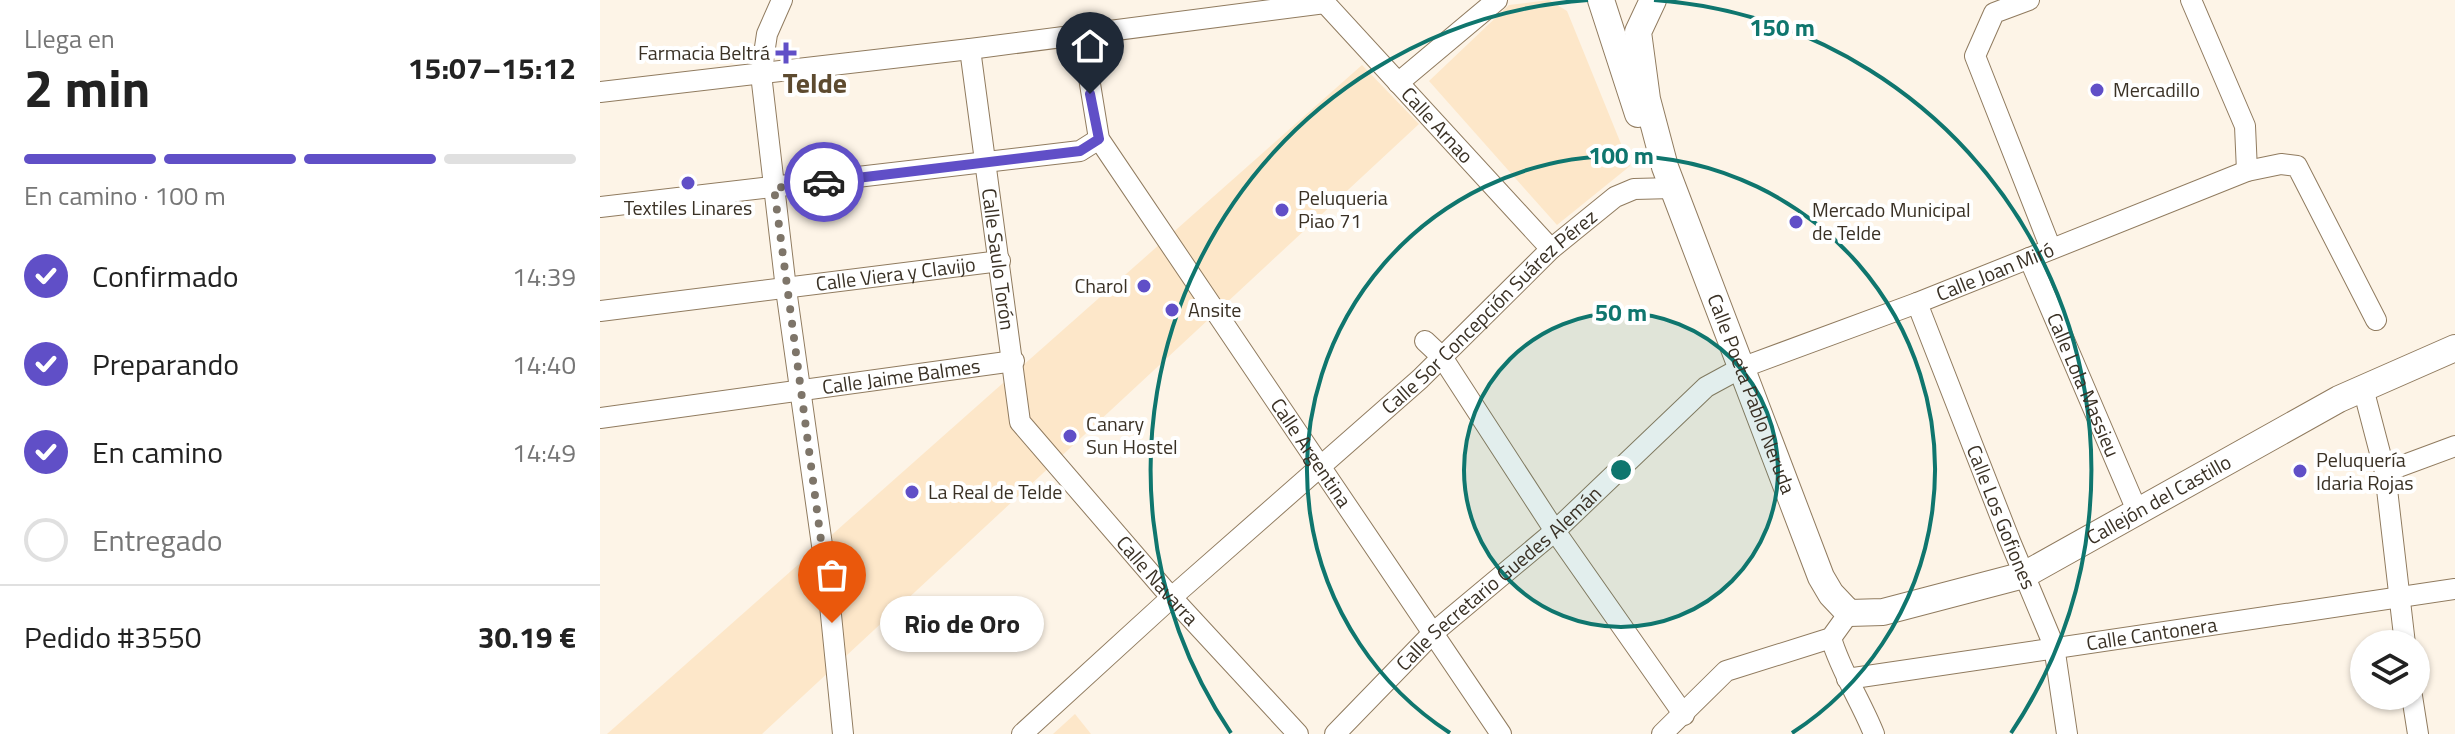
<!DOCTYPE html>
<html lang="es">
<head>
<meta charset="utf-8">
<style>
	body { margin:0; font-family:"Titillium Web",sans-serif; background:#f2f2f2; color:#222; height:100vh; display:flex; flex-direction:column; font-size:30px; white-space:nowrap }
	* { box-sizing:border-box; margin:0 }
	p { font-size:26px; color:#767676 }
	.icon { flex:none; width:44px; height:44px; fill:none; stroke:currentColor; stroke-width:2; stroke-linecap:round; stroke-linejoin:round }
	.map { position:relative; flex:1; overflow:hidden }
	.details { display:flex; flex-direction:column; background:#fff; width:600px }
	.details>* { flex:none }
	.tools { position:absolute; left:1750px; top:630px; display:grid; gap:16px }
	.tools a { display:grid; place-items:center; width:80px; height:80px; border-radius:50%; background:#fff; box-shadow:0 2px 6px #0004; font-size:40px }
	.pin { position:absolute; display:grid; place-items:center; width:68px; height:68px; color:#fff; margin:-82px -34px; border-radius:50% 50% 50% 0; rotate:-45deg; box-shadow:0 0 8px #0007 }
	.pin .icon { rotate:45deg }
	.courier { position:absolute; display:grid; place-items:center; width:80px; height:80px; margin:-40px; border:6px solid #604fc7; border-radius:50%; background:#fff; color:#222; box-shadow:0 2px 10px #0007 }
	.bubble { position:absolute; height:56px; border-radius:28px; background:#fff; box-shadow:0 2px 6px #0004; font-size:26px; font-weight:700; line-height:56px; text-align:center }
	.summary em { font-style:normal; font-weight:700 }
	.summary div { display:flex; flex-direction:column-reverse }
	.summary { display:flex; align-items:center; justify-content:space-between; height:136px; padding:0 24px }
	h1 { font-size:52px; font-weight:700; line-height:60px }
	.bar { display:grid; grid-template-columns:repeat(4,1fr); gap:12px 8px; align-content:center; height:96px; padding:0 24px }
	.bar i { height:10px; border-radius:6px; background:#e0e0e0 }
	.bar .current { background:#604fc7 }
	.bar p { grid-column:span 4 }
	.line { display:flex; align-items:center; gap:20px; padding:0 24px; border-top:2px solid #e0e0e0 }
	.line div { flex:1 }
	ol { padding:0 24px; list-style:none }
	li { display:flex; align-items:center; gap:24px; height:88px }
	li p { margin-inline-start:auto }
	li .icon { padding:8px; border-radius:50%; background:#604fc7; color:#fff; stroke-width:4 }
	li:last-child { color:#767676 }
	li i { width:44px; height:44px; border:4px solid #e0e0e0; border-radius:50% }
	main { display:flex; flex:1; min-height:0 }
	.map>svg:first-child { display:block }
	.built { fill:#fde7c9 }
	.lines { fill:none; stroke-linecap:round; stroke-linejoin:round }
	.minor-casing { stroke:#907b5f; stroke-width:22 }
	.tertiary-casing { stroke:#907b5f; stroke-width:28 }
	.minor { stroke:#fff; stroke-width:20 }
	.tertiary { stroke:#fff; stroke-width:26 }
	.done { stroke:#7e7569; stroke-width:8; stroke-dasharray:0 14.4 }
	.route { stroke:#604fc7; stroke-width:10 }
	.ring { fill:none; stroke:#0f766e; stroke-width:4 }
	.poi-dot { fill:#604fc7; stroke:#fff; stroke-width:3 }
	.labels { text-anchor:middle; stroke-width:8; stroke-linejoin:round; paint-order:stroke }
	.poi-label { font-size:20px; fill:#3a3125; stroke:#fff; text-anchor:start }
	.street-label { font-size:20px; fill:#3a3125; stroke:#fff }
	.district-label { font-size:28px; font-weight:bold; fill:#5d4a2f; stroke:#fff }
	.centre { fill:#0f766e; stroke:#fff; stroke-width:4 }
	.ring-label { font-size:24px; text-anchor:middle; font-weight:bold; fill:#0f766e; stroke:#fff; stroke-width:8; stroke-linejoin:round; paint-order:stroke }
</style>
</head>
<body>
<main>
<section class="details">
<div class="summary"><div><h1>2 min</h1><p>Llega en</p></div><em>15:07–15:12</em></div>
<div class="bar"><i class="current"></i><i class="current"></i><i class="current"></i><i></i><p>En camino · 100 m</p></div>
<ol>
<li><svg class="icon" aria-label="check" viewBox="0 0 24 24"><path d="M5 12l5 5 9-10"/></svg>Confirmado<p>14:39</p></li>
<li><svg class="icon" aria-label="check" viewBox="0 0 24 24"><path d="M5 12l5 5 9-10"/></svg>Preparando<p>14:40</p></li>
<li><svg class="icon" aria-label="check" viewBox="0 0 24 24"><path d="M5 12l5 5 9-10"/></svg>En camino<p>14:49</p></li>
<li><i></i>Entregado</li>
</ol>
<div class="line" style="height:104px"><div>Pedido #3550</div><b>30.19 €</b></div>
</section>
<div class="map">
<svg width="1855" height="734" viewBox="0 0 1855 734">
	<rect width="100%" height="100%" fill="#fdf4e7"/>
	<g class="built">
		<polygon points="949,0 967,11 1030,166 957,225 829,81 909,5"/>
		<polygon points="762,65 819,124 162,734 7,734"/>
		<polygon points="475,714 491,734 453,734"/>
	</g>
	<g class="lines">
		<g class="minor-casing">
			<g id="minor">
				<polyline points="182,0 167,34 161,74 186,289 229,595 243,734"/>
				<polyline points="1429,0 1394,13 1375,56 1451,249"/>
				<polyline points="1591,0 1645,126 1647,171"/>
				<path id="s1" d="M725,3L951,249"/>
				<path id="s2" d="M482,35L499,139L901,734"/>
				<path id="s3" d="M370,49L420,422L563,588L698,734"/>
				<polyline points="798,83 897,0"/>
				<polyline points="0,92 370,49 725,3"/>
				<polyline points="0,207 480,151 499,139"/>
				<path id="s4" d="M1429,258L1538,513"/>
				<path id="s5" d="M1317,303L1410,541L1454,646L1467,734"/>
				<path id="s6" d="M0,311L400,261"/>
				<polyline points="825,341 842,357 955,531 1084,715"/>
				<polyline points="1763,388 1785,472 1805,644"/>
				<path id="s7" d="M0,418L414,361"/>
				<polyline points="1785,472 1855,446"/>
				<path d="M1231,638C1241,672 1261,701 1274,734"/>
				<path id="s8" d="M1247,679L1855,589"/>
				<polyline points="1812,696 1818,734"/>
				<path id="s9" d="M422,734L572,597L820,379L951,249L1015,197L1034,189L1073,188"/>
				<path id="s10" d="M735,734L833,633L955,531L1106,387L1141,368L1317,303L1647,171L1681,164L1697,166L1776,320"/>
				<polyline points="1062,734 1126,671 1231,638 1249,613"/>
			</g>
		</g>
		<g class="tertiary-casing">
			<g id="tertiary">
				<polyline points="1001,0 1038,114"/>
				<path id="s11" d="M1053,0L1038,32L1047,99L1065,167L1221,577L1231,594L1249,613L1283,612L1424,575L1739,399L1855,348"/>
			</g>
		</g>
		<use href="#minor" class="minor"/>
		<use href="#tertiary" class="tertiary"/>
	</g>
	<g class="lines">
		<polyline class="done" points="224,182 174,188 232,623"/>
		<polyline class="route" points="224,182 480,151 499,139 490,94"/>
	</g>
	<circle cx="1021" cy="470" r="157" fill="#0f766e" fill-opacity=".12"/>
	<g class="ring">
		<circle cx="1021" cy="470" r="157"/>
		<path d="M850 733A314 314 0 1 1 1192 733"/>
		<path d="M631 733A471 471 0 0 1 988 0M1054 0A471 471 0 0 1 1411 733"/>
	</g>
	<g class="poi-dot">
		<path d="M182 41h8v8h8v8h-8v8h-8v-8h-8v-8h8z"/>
		<circle cx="1497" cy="90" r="8"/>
		<circle cx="88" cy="183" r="8"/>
		<circle cx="682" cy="210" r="8"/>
		<circle cx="1196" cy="222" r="8"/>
		<circle cx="544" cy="286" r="8"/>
		<circle cx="572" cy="310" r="8"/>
		<circle cx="470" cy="436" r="8"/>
		<circle cx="1700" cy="471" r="8"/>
		<circle cx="312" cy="492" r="8"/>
	</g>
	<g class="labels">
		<g class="poi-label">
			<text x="170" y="60" text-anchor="end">Farmacia Beltrá</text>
			<text x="1513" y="97">Mercadillo</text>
			<text x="698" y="205">Peluqueria<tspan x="698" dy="23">Piao 71</tspan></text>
			<text x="88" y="215" text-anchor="middle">Textiles Linares</text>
			<text x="1212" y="217">Mercado Municipal<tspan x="1212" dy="23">de Telde</tspan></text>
			<text x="528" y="293" text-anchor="end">Charol</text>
			<text x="588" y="317">Ansite</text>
			<text x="486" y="431">Canary<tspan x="486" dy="23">Sun Hostel</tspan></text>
			<text x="1716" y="467">Peluquería<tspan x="1716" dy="23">Idaria Rojas</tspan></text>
			<text x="328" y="499">La Real de Telde</text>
		</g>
		<g class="street-label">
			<text dy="7" stroke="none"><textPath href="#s1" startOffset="166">Calle Arnao</textPath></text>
			<text dy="7" stroke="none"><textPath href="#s3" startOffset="212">Calle Saulo Torón</textPath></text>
			<text dy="7" stroke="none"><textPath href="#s10" startOffset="820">Calle Joan Miró</textPath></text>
			<text dy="7" stroke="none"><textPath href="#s6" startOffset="298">Calle Viera y Clavijo</textPath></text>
			<text dy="7" stroke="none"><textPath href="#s9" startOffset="630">Calle Sor Concepción Suárez Pérez</textPath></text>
			<text dy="7" stroke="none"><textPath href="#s7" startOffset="304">Calle Jaime Balmes</textPath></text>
			<text dy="7" stroke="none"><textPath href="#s4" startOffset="138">Calle Lola Massieu</textPath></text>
			<text dy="7" stroke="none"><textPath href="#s11" startOffset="416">Calle Poeta Pablo Neruda</textPath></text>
			<text dy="7" stroke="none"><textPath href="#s2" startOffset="484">Calle Argentina</textPath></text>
			<text dy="7" stroke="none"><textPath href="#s11" startOffset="992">Callejón del Castillo</textPath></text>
			<text dy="7" stroke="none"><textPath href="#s5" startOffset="230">Calle Los Gofiones</textPath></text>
			<text dy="7" stroke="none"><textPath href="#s10" startOffset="226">Calle Secretario Guedes Alemán</textPath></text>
			<text dy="7" stroke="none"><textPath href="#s3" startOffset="586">Calle Navarra</textPath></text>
			<text dy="7" stroke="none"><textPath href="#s8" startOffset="308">Calle Cantonera</textPath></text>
		</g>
		<g class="district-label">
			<text x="215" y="93">Telde</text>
		</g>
	</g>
	<circle cx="1021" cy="470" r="12" class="centre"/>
	<g class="ring-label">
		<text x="1182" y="36">150 m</text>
		<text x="1021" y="164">100 m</text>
		<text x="1021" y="321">50 m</text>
	</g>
</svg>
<div class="tools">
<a><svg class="icon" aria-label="layers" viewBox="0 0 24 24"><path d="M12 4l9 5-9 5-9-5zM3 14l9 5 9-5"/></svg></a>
</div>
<div class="pin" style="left:232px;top:623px;background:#ea580c"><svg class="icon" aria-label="bag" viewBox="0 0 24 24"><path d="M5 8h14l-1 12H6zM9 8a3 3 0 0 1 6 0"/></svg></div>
<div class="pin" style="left:490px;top:94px;background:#1f2937"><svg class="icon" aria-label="home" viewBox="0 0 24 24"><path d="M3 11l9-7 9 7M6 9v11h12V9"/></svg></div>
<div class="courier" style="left:224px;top:182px"><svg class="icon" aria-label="car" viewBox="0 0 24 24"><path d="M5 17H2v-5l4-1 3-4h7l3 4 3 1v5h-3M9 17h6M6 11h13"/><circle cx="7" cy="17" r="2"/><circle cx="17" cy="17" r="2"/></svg></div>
<div class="bubble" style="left:280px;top:596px;width:164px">Rio de Oro</div>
</div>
</main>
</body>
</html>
